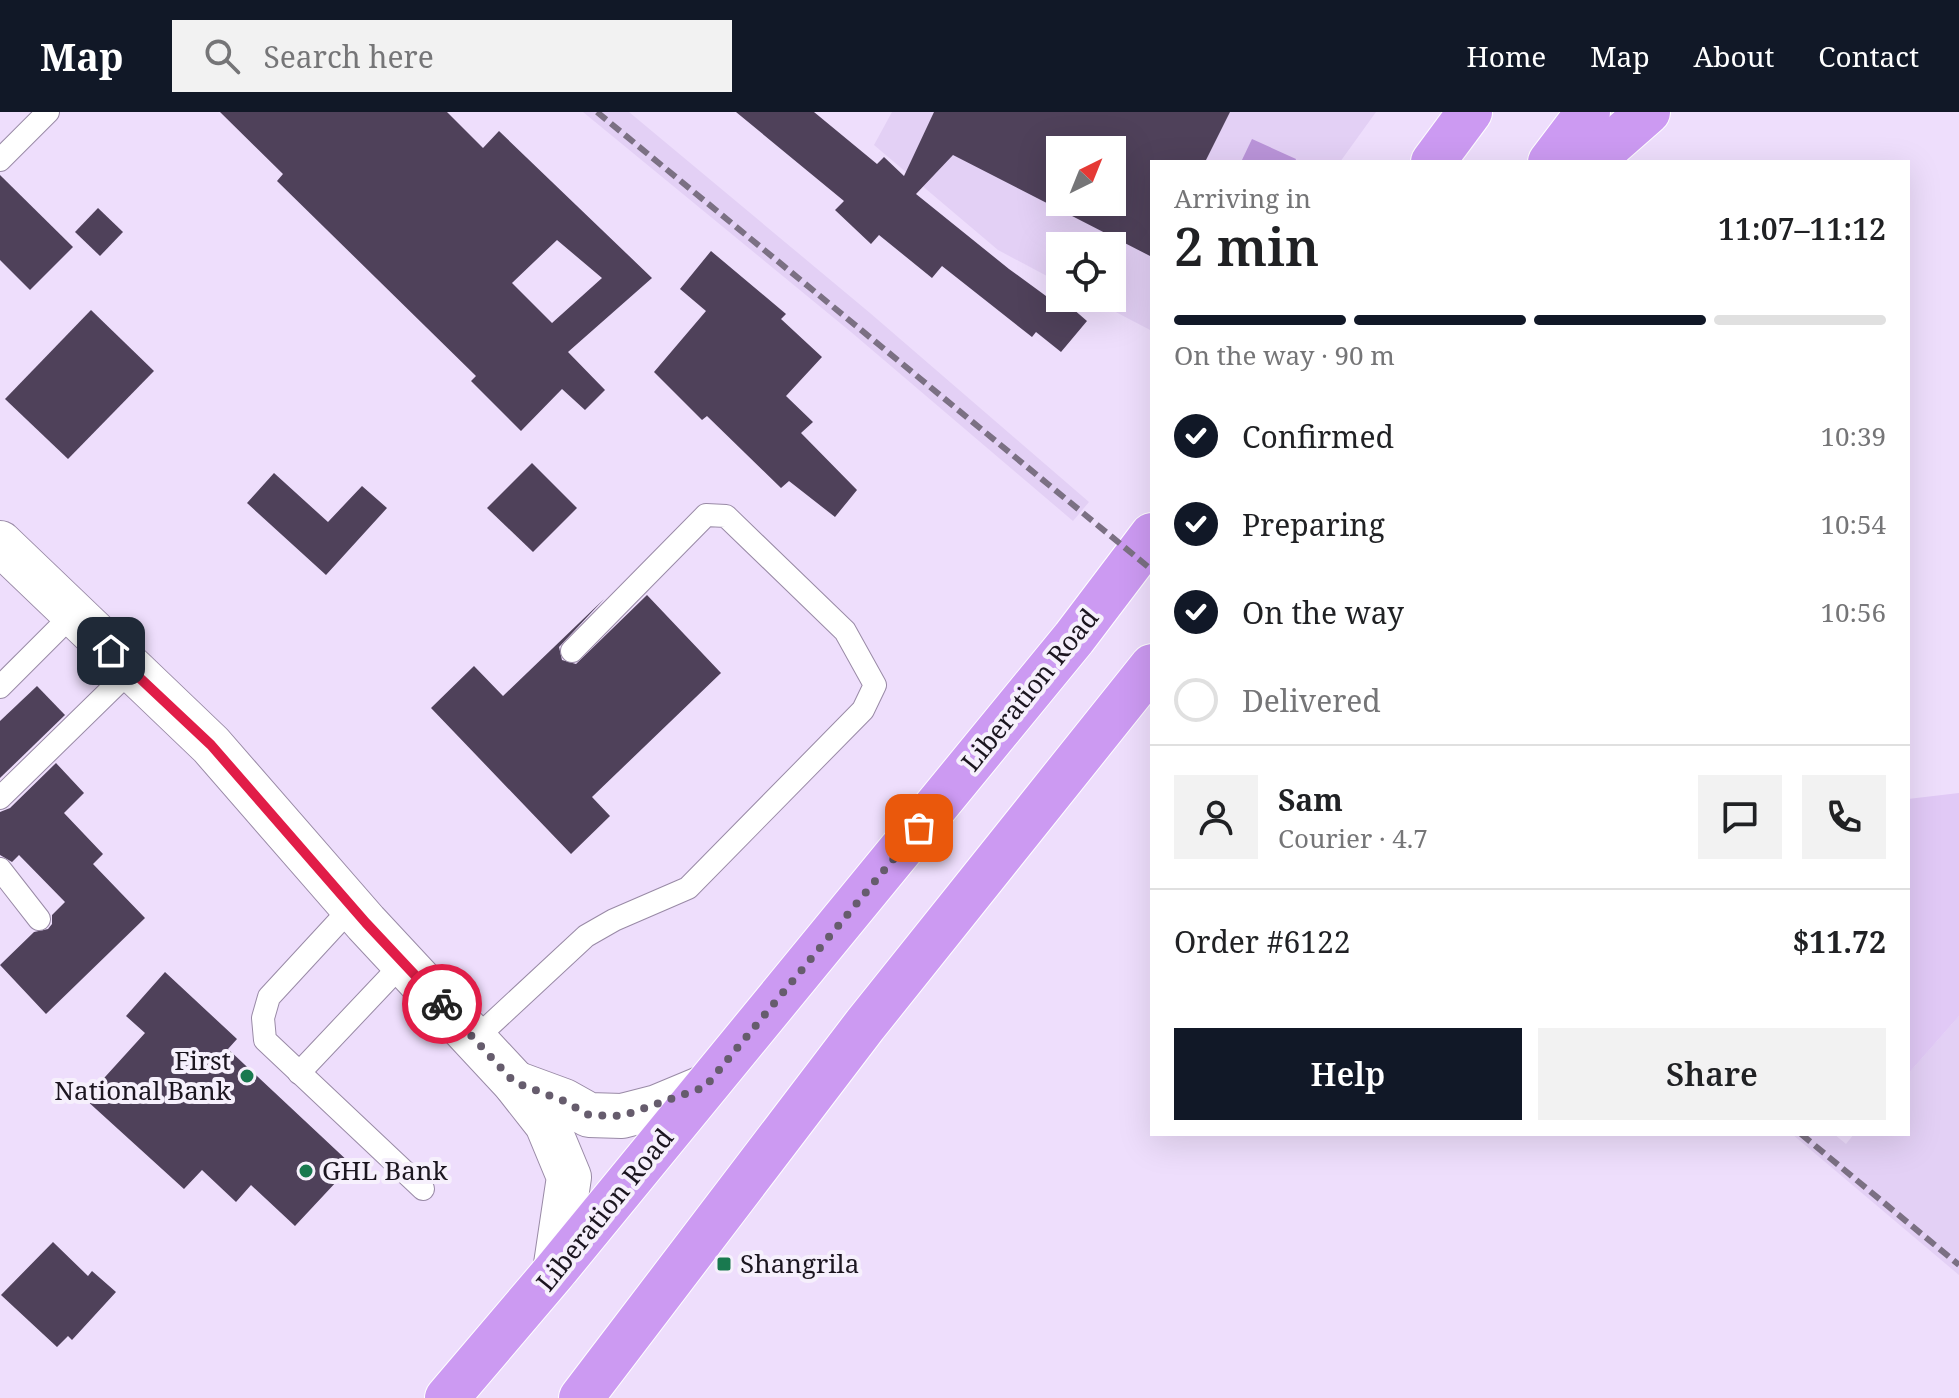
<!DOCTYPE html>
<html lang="en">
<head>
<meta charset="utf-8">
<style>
	body { margin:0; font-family:"Noto Serif",serif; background:#f2f2f2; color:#202124; height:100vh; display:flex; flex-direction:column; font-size:30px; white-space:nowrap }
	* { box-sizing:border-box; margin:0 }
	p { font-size:26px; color:#757577 }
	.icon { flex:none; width:44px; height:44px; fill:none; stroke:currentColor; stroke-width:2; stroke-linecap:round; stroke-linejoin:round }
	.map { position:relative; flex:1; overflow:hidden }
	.sheet { position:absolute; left:1150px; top:48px; width:760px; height:976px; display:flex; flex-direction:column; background:#fff; border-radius:0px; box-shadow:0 8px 32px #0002 }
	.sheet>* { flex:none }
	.needle { width:52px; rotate:43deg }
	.tools { position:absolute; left:1046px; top:24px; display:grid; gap:16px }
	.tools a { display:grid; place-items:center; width:80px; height:80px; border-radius:0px; background:#fff; box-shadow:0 8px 32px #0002; font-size:40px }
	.pin { position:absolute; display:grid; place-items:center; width:68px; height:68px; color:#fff; margin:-34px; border-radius:16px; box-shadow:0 4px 12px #0006 }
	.courier { position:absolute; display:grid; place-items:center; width:80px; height:80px; margin:-40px; border:6px solid #e11d48; border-radius:50%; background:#fff; color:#222; box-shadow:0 2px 10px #0007 }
	.summary em { font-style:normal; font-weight:600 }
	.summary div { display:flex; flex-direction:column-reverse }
	.summary { display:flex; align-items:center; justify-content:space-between; height:136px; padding:0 24px }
	h1 { font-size:52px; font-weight:600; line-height:60px }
	.bar { display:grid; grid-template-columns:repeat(4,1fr); gap:12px 8px; align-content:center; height:96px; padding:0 24px }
	.bar i { height:10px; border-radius:6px; background:#e0e0e0 }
	.bar .selected { background:#111827 }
	.bar p { grid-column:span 4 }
	.line { display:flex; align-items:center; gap:20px; padding:0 24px; border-top:2px solid #e0e0e0 }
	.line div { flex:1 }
	.round { display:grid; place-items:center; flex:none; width:84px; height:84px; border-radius:0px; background:#f2f2f2 }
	ol { padding:0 24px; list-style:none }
	li { display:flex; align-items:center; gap:24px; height:88px }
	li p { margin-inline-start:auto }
	li .icon { padding:8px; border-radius:50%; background:#111827; color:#fff; stroke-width:4 }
	li:last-child { color:#757577 }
	li i { width:44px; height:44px; border:4px solid #e0e0e0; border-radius:50% }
	.action { display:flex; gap:16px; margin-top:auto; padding:16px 24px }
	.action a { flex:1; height:92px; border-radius:0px; background:#111827; color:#fff; font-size:32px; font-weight:600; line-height:92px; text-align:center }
	.action a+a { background:#f2f2f2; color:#202124 }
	header { display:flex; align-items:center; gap:48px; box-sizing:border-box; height:112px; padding:0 40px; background:#111827; color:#fff }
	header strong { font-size:38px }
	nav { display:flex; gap:44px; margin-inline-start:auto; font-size:28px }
	.search { width:560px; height:72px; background:#f2f2f2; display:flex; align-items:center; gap:20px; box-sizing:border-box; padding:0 28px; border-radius:0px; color:#757577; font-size:30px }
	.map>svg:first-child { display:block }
	.built { fill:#e3d0f5; fill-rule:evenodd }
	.green { fill:#e1c9f6 }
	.water { fill:#ba94d9 }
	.building { fill:#4f415a; fill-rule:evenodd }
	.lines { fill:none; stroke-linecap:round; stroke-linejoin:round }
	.service-casing { stroke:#998aa6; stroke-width:24 }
	.minor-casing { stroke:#998aa6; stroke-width:46 }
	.trunk-casing { stroke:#fff; stroke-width:46 }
	.service { stroke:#fff; stroke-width:22 }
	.minor { stroke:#fff; stroke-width:44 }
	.trunk { stroke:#cc9af2; stroke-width:44 }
	.rail { stroke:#7b7083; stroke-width:6; stroke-dasharray:12 6; stroke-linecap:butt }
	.done { stroke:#665c6d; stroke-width:8; stroke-dasharray:0 14.4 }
	.route { stroke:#e11d48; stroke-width:10 }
	.poi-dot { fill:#19794f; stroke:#f6f0fc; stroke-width:3 }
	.labels { text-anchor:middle; stroke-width:8; stroke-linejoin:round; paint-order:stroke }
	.street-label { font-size:26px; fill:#1c1620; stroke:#f6f0fc }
	.poi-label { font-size:26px; fill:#1c1620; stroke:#f6f0fc; text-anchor:start }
</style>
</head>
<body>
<header>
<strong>Map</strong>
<div class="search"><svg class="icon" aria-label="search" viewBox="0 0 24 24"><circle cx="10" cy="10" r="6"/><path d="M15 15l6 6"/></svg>Search here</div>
<nav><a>Home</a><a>Map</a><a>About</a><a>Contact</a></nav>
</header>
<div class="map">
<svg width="1959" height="1286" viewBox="0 0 1959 1286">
	<rect width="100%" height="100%" fill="#eedefc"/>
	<g class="built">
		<polygon points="583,0 629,0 870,201 1089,390 1073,409 851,220"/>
		<path d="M892,0H1376L1340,50H1152V219L1089,186H1112V134H1060V171L998,138L874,33ZM1060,38H1112V90H1060Z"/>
		<polygon points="1959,904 1959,1163 1792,1022 1834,1022 1846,1032 1854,1022 1908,1022 1908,962"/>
	</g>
	<polygon class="green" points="1959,681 1959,904 1908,962 1908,687"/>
	<polygon class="water" points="1252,27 1296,47 1295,50 1241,50"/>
	<g class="building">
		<path d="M220,0H447L483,36L499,19L652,166L568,240L605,278L585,298L562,277L521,319L471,269L476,264L277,69L283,62ZM557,128L602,166L552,211L512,171Z"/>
		<path d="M736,0H814L877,52L884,45L904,64L934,0H1230L1205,50H1152V145L953,43L916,82L1009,157L1061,195L1065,190L1087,209L1061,240L1036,220L1032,225L942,154L932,166L879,123L871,132L835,98L844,89ZM1060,38H1112V90H1060Z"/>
		<polygon points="0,63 73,135 30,178 0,148"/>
		<polygon points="98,96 123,120 100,144 75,120"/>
		<polygon points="711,139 786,202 781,207 822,245 786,284 813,310 801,321 857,378 835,405 789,369 781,376 707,304 702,308 654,260 706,199 680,177"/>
		<polygon points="91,198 154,259 68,347 5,287"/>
		<polygon points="532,351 577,396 533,440 487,396"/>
		<polygon points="274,361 328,410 362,374 387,396 326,463 247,391"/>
		<polygon points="647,483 721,561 592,685 610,704 571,742 431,596 474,554 503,584 604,487 559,535 562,548 576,552"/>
		<polygon points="37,574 65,603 0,666 0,609"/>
		<polygon points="56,651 84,681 64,701 103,742 93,752 145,806 46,902 0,853 34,820 48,817 52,812 52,803 65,790 19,743 12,750 0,743 0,700 10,696"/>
		<polygon points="165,860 237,927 228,937 352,1053 295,1114 251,1073 236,1090 202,1058 184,1077 85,987 145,921 126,904"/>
		<polygon points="53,1130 88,1164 92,1159 116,1180 72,1228 68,1224 57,1235 1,1183"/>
	</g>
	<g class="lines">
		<g class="service-casing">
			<g id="service">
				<polyline points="0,48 48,0"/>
				<polyline points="0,575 72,503"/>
				<polyline points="0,686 131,558"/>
				<polyline points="0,757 39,807"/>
				<polyline points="352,795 269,885 263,906 265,928 423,1077"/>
				<polyline points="474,928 586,824 614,808 688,776 863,598 875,573 845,519 726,404 706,403 572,539"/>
				<polyline points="299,961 403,851"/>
			</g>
		</g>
		<g class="minor-casing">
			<g id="minor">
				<polyline points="0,431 211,633 366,811 514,970 547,1012 569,1065 555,1159"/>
				<polyline points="515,971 564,989 589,1003 622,1004 657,995 705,975"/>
			</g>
		</g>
		<g class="trunk-casing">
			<g id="trunk">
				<polyline points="1433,50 1470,0"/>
				<polyline points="1550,50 1588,0"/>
				<polyline points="1591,50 1648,0"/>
				<polyline points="447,1286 555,1159 1074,526 1152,423"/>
				<polyline points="581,1286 865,913 1152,554"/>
			</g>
		</g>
		<use href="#service" class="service"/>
		<use href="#minor" class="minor"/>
		<use href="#trunk" class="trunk"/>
		<g class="rail">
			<polyline points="597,0 1152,458"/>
			<polyline points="1801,1022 1959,1153"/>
		</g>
	</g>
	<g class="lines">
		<polyline class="done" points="442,892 514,970 564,989 589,1003 622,1004 705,975 919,716"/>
		<polyline class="route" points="111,539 211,633 366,811 442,892"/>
	</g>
	<g class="poi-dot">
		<circle cx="247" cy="964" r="8"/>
		<circle cx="306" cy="1059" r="8"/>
		<rect x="716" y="1144" width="16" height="16" rx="4"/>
	</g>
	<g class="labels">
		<g class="street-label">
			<text transform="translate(1030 578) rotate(-51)" y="9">Liberation Road</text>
			<text transform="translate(605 1098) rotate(-51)" y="9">Liberation Road</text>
		</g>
		<g class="poi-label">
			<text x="231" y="958" text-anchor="end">First<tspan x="231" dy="30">National Bank</tspan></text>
			<text x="322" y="1068">GHL Bank</text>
			<text x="740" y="1161">Shangrila</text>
		</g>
	</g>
</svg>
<div class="tools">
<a><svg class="needle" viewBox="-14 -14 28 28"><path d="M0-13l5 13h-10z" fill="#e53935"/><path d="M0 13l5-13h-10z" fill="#757577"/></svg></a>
<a><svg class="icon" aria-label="locate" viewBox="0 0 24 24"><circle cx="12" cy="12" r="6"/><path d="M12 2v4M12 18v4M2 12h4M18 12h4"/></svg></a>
</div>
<div class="pin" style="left:919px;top:716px;background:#ea580c"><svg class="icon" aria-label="bag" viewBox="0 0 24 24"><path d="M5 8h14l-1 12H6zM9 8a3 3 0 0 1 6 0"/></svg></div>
<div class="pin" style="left:111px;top:539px;background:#1f2937"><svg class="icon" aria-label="home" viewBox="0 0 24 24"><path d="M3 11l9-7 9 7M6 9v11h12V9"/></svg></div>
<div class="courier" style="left:442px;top:892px"><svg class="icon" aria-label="bike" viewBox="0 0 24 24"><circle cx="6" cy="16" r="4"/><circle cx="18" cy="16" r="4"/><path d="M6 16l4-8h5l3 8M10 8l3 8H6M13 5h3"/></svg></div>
<section class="sheet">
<div class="summary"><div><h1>2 min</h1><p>Arriving in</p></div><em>11:07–11:12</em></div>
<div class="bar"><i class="selected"></i><i class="selected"></i><i class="selected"></i><i></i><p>On the way · 90 m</p></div>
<ol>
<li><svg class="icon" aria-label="check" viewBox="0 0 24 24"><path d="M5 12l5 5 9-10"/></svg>Confirmed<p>10:39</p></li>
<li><svg class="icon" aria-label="check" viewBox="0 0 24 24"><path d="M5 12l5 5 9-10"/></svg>Preparing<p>10:54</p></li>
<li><svg class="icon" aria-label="check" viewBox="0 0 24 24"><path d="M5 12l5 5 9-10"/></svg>On the way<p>10:56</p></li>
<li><i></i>Delivered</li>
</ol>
<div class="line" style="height:144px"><a class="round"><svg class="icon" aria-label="person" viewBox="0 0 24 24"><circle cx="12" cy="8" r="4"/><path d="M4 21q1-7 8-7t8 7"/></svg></a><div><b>Sam</b><p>Courier · 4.7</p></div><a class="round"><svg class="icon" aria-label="chat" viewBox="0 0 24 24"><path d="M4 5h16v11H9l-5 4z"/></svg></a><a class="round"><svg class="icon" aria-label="phone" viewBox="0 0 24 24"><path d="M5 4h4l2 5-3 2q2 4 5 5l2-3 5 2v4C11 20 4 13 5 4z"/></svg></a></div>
<div class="line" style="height:104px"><div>Order #6122</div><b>$11.72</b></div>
<div class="action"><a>Help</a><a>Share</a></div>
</section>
</div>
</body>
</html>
